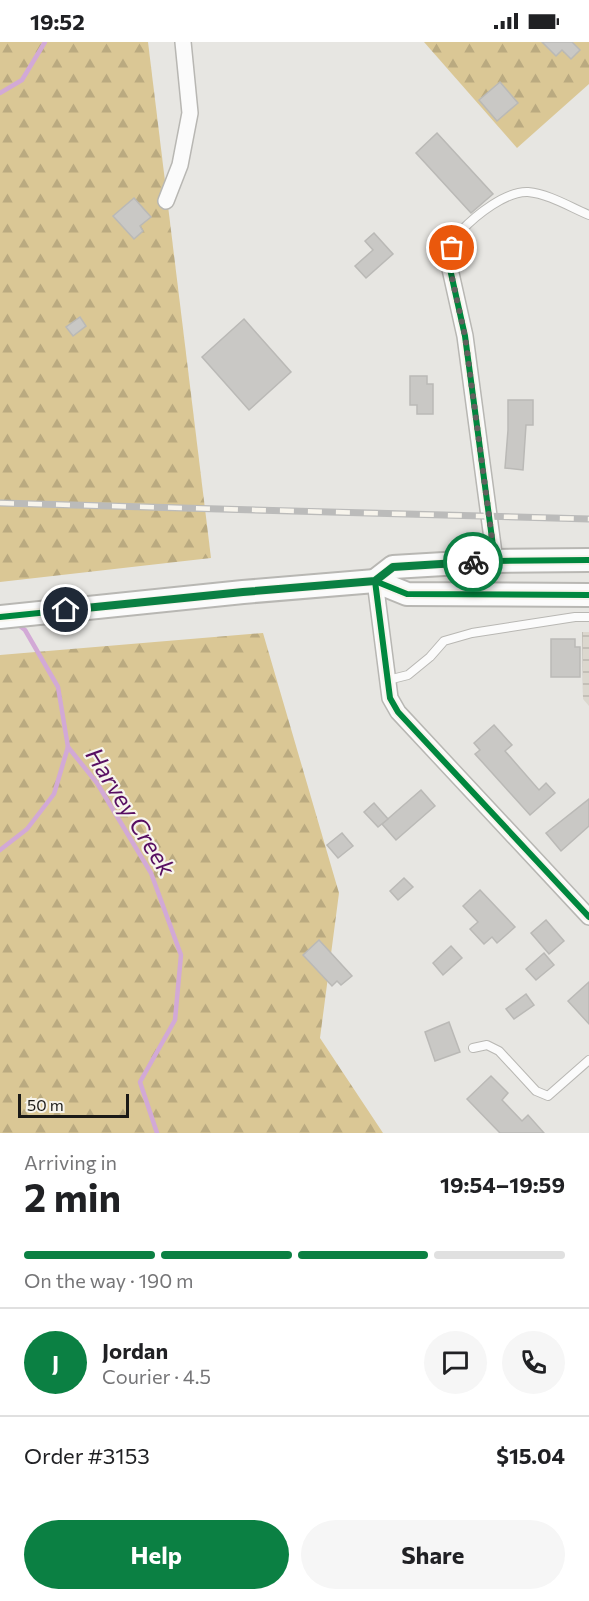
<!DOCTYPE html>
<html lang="en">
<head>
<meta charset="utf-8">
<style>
	body { margin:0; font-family:Commissioner,sans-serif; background:#f6f6f6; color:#202124; height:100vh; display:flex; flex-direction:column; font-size:22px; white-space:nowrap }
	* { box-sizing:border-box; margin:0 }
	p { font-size:20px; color:#757577 }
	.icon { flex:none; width:33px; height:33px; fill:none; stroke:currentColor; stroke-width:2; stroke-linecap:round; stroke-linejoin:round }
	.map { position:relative; height:1091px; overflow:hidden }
	.side { display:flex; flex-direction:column; background:#fff; flex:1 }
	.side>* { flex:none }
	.scale { position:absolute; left:18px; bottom:15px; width:111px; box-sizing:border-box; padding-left:6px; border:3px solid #1b1a17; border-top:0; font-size:16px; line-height:21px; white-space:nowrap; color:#1b1a17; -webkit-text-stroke:4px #f7f4ec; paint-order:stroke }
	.pin { position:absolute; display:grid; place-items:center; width:51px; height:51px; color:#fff; margin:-26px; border:3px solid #fff; border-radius:50%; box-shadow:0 2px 6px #0007 }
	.courier { position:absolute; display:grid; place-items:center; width:60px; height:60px; margin:-30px; border:4px solid #0b8043; border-radius:50%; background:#fff; color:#222; box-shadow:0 2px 8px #0007 }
	.overview em { font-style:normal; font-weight:700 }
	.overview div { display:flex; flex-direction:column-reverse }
	.overview { display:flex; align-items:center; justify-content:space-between; height:102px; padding:0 24px }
	h1 { font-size:39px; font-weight:700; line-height:45px }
	.bar { display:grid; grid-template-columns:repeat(4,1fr); gap:9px 6px; align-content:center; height:72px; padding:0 24px }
	.bar i { height:8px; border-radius:4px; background:#e0e0e0 }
	.bar .selected { background:#0b8043 }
	.bar p { grid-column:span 4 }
	.line { display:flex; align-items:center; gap:15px; padding:0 24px; border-top:2px solid #e0e0e0 }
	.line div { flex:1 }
	.round { display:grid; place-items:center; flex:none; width:63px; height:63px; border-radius:32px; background:#f6f6f6 }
	.cta { display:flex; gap:12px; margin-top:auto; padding:12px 24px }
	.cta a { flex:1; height:69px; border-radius:36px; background:#0b8043; color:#fff; font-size:24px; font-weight:700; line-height:69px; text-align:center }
	.cta a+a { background:#f6f6f6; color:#202124 }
	.status { display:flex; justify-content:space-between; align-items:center; height:42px; padding:0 30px; background:#fff; direction:ltr }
	.status svg { height:16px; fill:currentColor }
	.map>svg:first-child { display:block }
	.industrial { fill:url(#industrial-grid) }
	.forest { fill:url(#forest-firs) }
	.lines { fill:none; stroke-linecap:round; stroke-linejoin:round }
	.stream { stroke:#d2a9d6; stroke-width:4.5 }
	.building { fill:#c9c8c5; stroke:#bab9b6; stroke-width:1.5 }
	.lane-casing { stroke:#b8b7b3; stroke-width:10 }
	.street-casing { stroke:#b8b7b3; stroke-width:18 }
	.primary-casing { stroke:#b8b7b3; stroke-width:26 }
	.lane { stroke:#fbfbfb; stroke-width:8 }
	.street { stroke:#fbfbfb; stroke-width:15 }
	.primary { stroke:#fbfbfb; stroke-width:22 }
	.rail-casing { stroke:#bbbbba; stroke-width:7 }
	.rail { stroke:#f7f4ec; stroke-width:4.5; stroke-dasharray:14; stroke-linecap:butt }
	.cycleway-casing { stroke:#f7f4ec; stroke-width:10 }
	.cycleway { stroke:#00873e; stroke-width:6 }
	.done { stroke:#62615e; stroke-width:6; stroke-dasharray:0 10.8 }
	.route { stroke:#0b8043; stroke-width:8 }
	.labels { text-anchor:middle; stroke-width:4.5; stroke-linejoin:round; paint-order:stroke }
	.water-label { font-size:24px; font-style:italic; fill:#570e61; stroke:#f7f4ec }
</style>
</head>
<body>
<div class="status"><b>19:52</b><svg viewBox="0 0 49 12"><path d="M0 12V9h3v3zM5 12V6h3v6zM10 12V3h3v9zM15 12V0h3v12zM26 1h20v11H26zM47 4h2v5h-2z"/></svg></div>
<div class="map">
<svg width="589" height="1091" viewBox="0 0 589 1091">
	<defs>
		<pattern id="industrial-grid" width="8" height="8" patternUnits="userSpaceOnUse" patternTransform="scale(1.5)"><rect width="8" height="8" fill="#dbd7ce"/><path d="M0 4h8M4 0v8" fill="none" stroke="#bbb8b0"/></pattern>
		<pattern id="forest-firs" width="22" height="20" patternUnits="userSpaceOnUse" patternTransform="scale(1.5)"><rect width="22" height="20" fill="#dac795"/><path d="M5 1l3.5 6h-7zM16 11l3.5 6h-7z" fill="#baaa80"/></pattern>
	</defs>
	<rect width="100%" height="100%" fill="#e7e6e2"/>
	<polygon class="industrial" points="582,590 589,590 589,664 583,657"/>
	<g class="forest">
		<polygon points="0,0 148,0 211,516 0,540"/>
		<polygon points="424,0 589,0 589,42 517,106"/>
		<polygon points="263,591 339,851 320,996 383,1091 0,1091 0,613"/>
	</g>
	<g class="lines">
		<g class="stream">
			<polyline points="0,51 22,38 45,0"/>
			<polyline points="68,705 97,741 151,831 181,913 175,978 140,1040 157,1091"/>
			<polyline points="0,808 27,787 54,752 68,705 58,645 25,588 16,581"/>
		</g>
	</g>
	<g class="building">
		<polygon points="542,0 572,0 580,8 571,17 562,8 556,14"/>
		<polygon points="500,40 518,61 497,79 479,58"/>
		<polygon points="437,91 493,152 471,171 416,111"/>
		<polygon points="134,156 151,175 140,184 143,189 134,197 113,174"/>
		<polygon points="374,191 393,212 366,236 355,224 373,208 365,199"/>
		<polygon points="80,275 86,284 73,294 66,285"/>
		<polygon points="244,277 291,330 249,368 202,315"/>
		<polygon points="410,334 427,334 427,342 433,342 433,372 417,372 417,363 410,363"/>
		<polygon points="508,358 533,358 533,383 526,383 523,428 505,426 508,388"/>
		<polygon points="551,597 575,597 575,605 580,605 580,635 551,635"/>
		<polygon points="494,683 512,703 505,709 539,748 546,741 555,751 530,773 475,712 480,708 474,701"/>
		<polygon points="421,748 435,764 396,798 382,782"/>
		<polygon points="589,757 589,784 561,809 546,791"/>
		<polygon points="374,761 388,777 378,785 364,770"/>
		<polygon points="342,791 353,804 338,816 327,803"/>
		<polygon points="404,836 413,845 398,858 390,849"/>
		<polygon points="480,848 515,885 497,901 492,895 484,902 470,887 478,880 463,864"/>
		<polygon points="546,878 564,899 549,912 531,891"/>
		<polygon points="319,898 352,934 341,943 337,939 332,944 303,913"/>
		<polygon points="451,904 462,916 443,933 433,921"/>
		<polygon points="544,911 554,923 536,938 526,927"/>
		<polygon points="589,940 589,982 568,959"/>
		<polygon points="526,952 534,963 514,977 506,967"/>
		<polygon points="449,980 460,1010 435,1019 425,990"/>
		<polygon points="491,1034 508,1051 502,1058 522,1079 528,1073 544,1091 500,1091 467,1057"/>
	</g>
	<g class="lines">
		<g class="lane-casing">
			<g id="lane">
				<path d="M448,218C451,208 454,197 461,189C476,173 506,149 528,150C549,152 570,165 589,173"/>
				<polyline points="388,638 408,633 430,615 444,599 472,591 575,575 589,575"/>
				<polyline points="473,1006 487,1003 499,1009 536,1049 548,1054 589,1018"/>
			</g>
		</g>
		<g class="street-casing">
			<g id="street">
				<polyline points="166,159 180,123 190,71 183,0"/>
				<polyline points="448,218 465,294 495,519"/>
				<polyline points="375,539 390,656 398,670 589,875"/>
			</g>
		</g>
		<g class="primary-casing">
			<g id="primary">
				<polyline points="375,539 393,525 495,519 589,518"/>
				<polyline points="0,575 243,550 375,539 407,552 589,553"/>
			</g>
		</g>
		<use href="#lane" class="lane"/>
		<use href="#street" class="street"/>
		<use href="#primary" class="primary"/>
		<g class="rail-casing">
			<polyline id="rail" points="0,461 589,477"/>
		</g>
		<use href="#rail" class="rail"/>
		<g class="cycleway-casing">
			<g id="cycleway">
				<polyline points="448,218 465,294 495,519"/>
				<polyline points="375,539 390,656 398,670 589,875"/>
				<polyline points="375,539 393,525 495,519 589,518"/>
				<polyline points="0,575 243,550 375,539 407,552 589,553"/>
			</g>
		</g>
		<use href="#cycleway" class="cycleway"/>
	</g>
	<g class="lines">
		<polyline class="done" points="452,206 448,218 465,294 495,519 473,520"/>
		<polyline class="route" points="66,568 243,550 375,539 393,525 473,520"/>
	</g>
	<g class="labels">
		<g class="water-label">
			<text transform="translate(130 770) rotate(58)" y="8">Harvey Creek</text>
		</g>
	</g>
</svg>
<div class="scale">50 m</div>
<div class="pin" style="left:452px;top:206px;background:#ea580c"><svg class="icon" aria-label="bag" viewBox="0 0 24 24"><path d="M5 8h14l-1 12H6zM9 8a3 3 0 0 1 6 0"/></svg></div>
<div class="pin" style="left:66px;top:568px;background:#1f2937"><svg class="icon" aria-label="home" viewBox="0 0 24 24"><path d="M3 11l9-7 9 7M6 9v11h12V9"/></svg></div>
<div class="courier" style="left:473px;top:520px"><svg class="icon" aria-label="bike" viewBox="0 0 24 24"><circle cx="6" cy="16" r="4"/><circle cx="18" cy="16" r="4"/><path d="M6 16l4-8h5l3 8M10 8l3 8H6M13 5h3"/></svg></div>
</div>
<section class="side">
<div class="overview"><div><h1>2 min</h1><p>Arriving in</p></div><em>19:54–19:59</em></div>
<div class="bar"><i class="selected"></i><i class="selected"></i><i class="selected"></i><i></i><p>On the way · 190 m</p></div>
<div class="line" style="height:108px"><b class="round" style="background:#0b8043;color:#fff">J</b><div><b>Jordan</b><p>Courier · 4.5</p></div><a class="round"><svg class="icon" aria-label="chat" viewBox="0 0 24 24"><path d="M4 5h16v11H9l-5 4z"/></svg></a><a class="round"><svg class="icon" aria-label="phone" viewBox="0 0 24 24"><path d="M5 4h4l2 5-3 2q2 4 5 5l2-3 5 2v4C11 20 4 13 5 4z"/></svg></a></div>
<div class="line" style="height:78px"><div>Order #3153</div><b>$15.04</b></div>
<div class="cta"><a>Help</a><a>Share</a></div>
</section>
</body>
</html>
